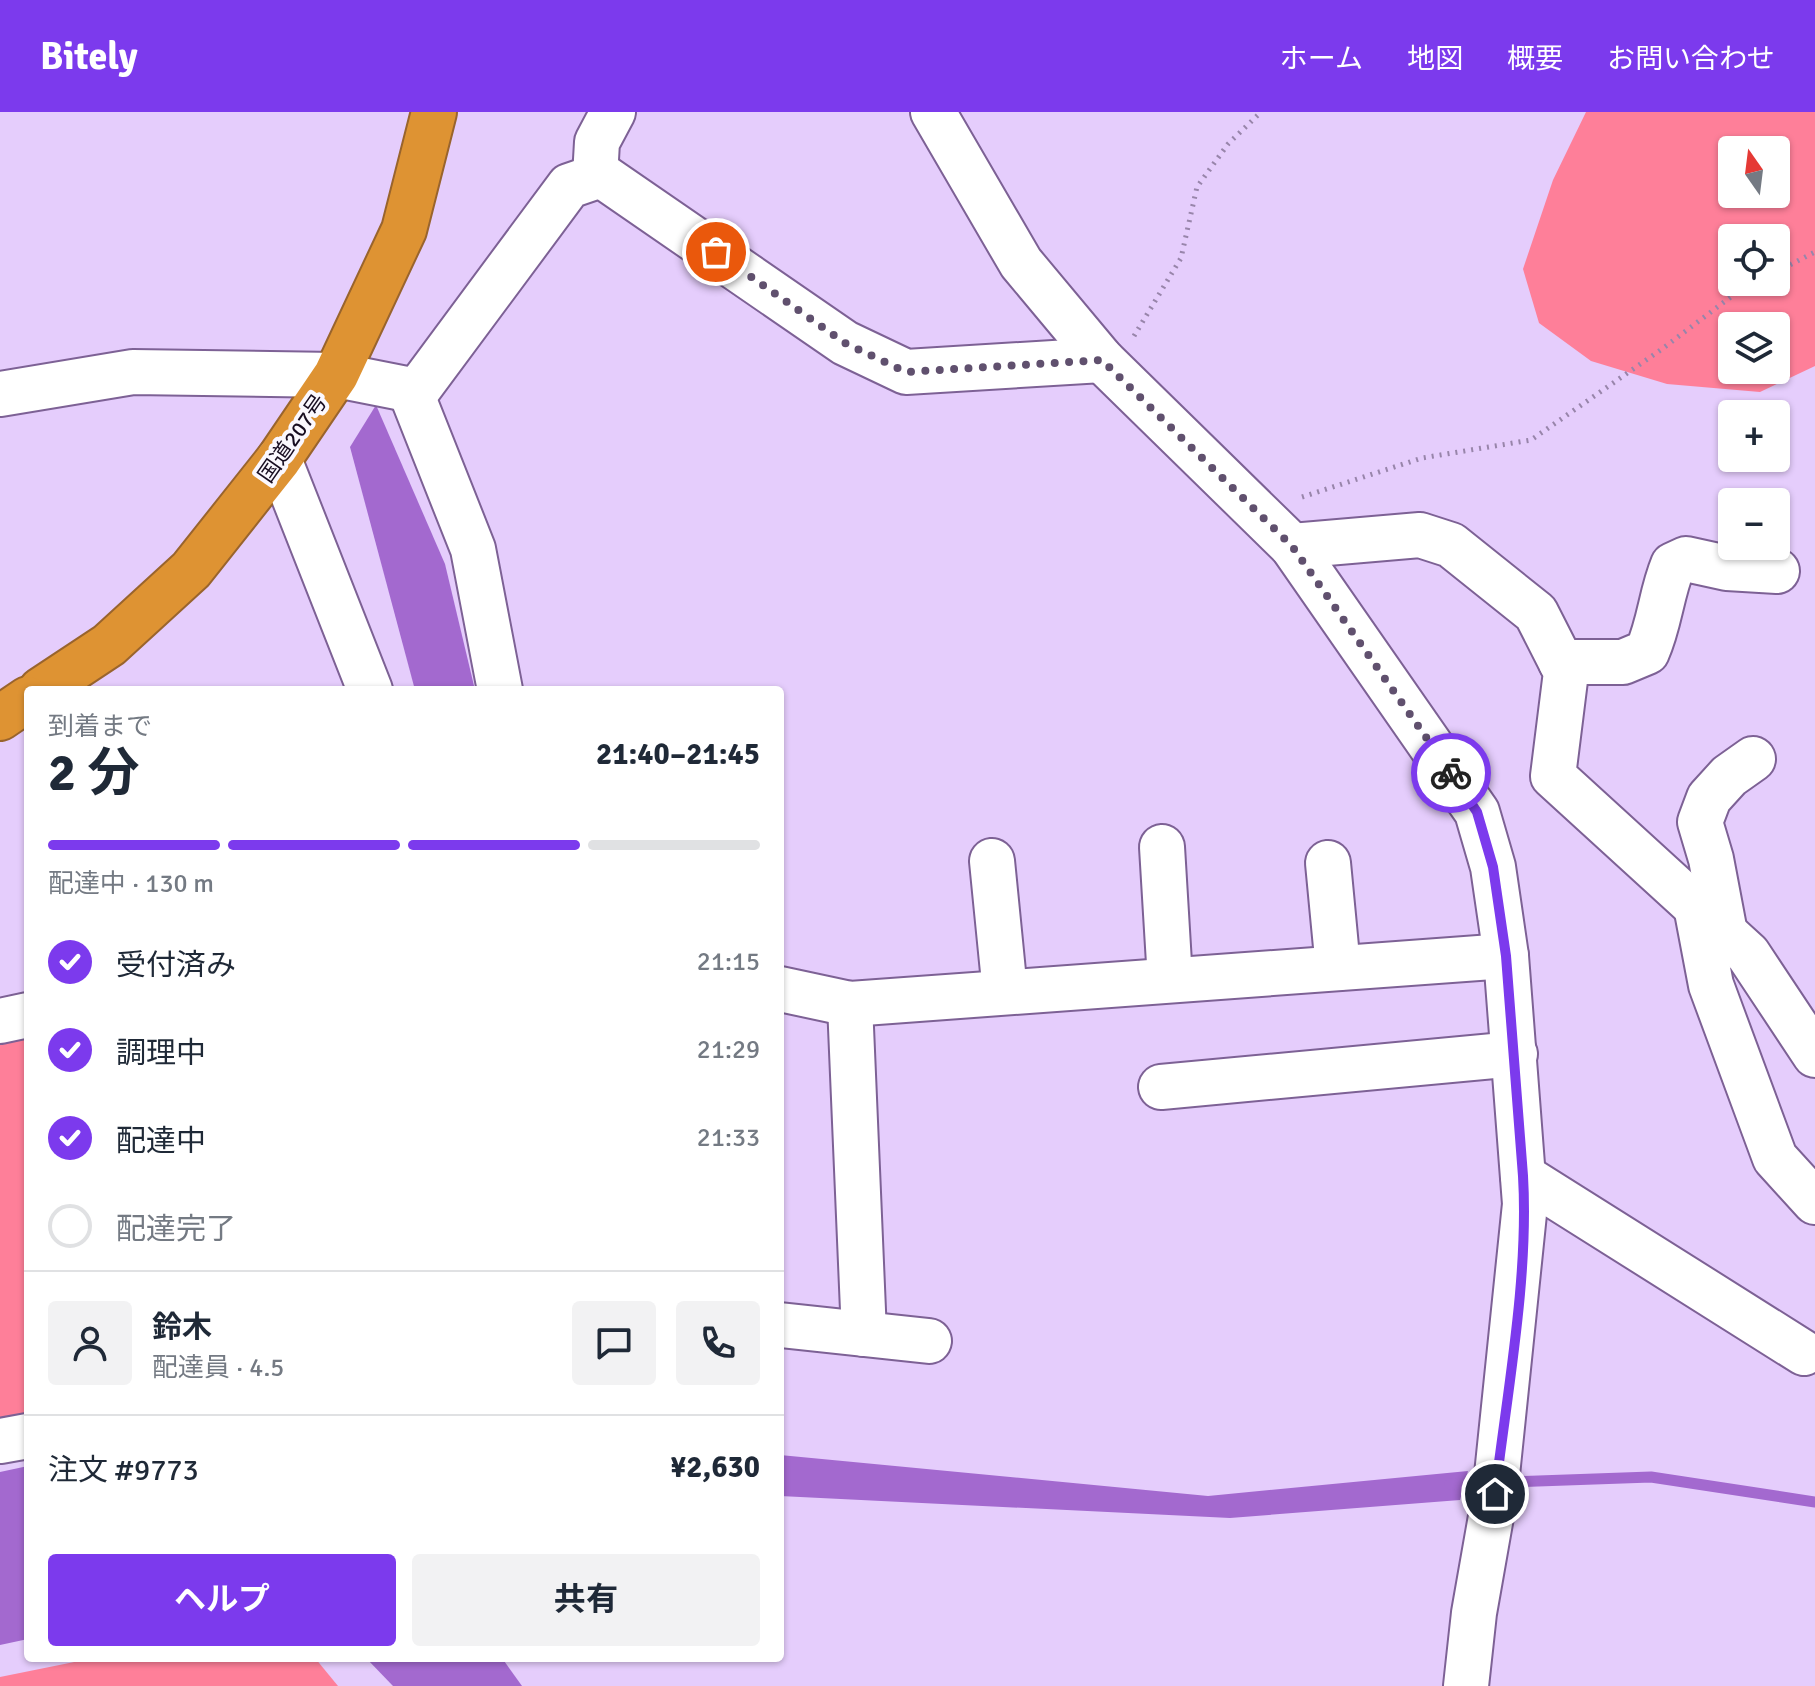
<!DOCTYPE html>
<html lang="ja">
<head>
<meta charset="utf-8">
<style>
	body { margin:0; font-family:Signika,"Noto Sans JP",sans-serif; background:#f2f2f3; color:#1f2937; height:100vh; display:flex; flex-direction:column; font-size:30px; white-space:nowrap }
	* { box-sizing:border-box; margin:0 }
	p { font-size:26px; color:#747a83 }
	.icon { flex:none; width:44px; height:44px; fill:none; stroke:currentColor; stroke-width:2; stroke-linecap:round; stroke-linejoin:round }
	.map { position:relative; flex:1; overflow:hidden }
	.details { position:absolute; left:24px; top:574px; width:760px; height:976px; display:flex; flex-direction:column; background:#fff; border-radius:8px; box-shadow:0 2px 6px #0004 }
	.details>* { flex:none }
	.needle { width:52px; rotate:346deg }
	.controls { position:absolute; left:1718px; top:24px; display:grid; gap:16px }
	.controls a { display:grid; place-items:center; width:72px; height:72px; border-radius:8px; background:#fff; box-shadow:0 2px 6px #0004; font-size:40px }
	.pin { position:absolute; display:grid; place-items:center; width:68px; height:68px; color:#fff; margin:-34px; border:4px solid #fff; border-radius:50%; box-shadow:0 2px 8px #0007 }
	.courier { position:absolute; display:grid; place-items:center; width:80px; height:80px; margin:-40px; border:6px solid #7c3aed; border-radius:50%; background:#fff; color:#222; box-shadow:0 2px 10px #0007 }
	.summary em { font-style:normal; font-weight:700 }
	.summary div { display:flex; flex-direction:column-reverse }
	.summary { display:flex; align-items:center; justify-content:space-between; height:136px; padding:0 24px }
	h1 { font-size:52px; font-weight:700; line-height:60px }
	.bar { display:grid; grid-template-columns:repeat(4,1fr); gap:12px 8px; align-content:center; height:96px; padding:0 24px }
	.bar i { height:10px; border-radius:6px; background:#e0e1e3 }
	.bar .active { background:#7c3aed }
	.bar p { grid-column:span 4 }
	.line { display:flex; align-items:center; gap:20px; padding:0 24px; border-top:2px solid #e0e1e3 }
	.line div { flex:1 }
	.round { display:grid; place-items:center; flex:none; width:84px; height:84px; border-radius:8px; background:#f2f2f3 }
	ol { padding:0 24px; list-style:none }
	li { display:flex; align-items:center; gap:24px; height:88px }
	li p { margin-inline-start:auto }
	li .icon { padding:8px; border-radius:50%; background:#7c3aed; color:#fff; stroke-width:4 }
	li:last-child { color:#747a83 }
	li i { width:44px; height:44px; border:4px solid #e0e1e3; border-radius:50% }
	.primary-button { display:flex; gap:16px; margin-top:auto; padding:16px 24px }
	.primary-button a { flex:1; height:92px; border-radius:8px; background:#7c3aed; color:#fff; font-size:32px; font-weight:700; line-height:92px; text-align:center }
	.primary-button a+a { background:#f2f2f3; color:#1f2937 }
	header { display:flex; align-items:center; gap:48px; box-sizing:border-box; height:112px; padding:0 40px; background:#7c3aed; color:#fff }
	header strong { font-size:38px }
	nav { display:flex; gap:44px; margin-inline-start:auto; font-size:28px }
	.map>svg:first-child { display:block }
	.green { fill:#fe7f99; fill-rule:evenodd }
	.water { fill:#a369cf }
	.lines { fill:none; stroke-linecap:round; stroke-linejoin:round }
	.stream { stroke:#a369cf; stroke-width:11 }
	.minor-casing { stroke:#7d6195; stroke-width:48 }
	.highway-casing { stroke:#99642d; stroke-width:48 }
	.path { stroke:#9885aa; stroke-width:5; stroke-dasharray:2 6; stroke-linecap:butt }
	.minor { stroke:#fff; stroke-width:44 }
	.highway { stroke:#de9333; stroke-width:44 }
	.done { stroke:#60506e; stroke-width:8; stroke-dasharray:0 14.4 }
	.route { stroke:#7c3aed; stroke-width:10 }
	.labels { text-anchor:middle; stroke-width:8; stroke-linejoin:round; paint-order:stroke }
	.street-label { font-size:22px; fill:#180d21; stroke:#fbf8fe }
</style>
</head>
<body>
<header>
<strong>Bitely</strong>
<nav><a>ホーム</a><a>地図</a><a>概要</a><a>お問い合わせ</a></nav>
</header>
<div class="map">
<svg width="1815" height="1574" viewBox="0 0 1815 1574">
	<rect width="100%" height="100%" fill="#e5cdfc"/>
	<g class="green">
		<path d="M1586,0H1815V254L1760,280L1667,272L1591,249L1539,211L1523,157L1553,68ZM1732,38H1776V82H1732ZM1732,126H1776V170H1732ZM1732,214H1776V258H1732Z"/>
		<polygon points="28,922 28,1306 0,1312 0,929"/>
		<polygon points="94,1546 315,1546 338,1574 0,1574 0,1565"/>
	</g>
	<g class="water">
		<polygon points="376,293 445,452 475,578 415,578 350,335"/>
		<polygon points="780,1343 1208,1384 1468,1359 1460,1388 1230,1406 780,1384"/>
		<polygon points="28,1354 28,1527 0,1533 0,1360"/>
		<polygon points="366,1546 502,1546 522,1574 393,1574"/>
	</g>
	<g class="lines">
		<g class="stream">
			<polyline points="1506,1370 1651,1365 1815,1390"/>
			<polyline points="1450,1372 1488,1371"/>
		</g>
		<g class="minor-casing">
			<g id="minor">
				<polyline points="933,0 1021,151 1102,248 1292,434 1477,700 1493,755 1506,844 1525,1092 1495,1382 1474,1501 1466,1574"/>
				<polyline points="595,65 597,30 613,0"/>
				<polyline points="410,278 473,437 500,578"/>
				<polyline points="0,282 133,260 336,263 417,279 569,74 601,63 845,231 906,260 1102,248"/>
				<polyline points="279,347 370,578"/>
				<polyline points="1292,434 1420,423 1451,433 1536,501 1566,560 1553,664 1748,842 1815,943"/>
				<path d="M1561,550H1623L1647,540C1660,511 1661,482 1673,453L1686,447L1727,456L1777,459"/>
				<polyline points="1162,735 1170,868"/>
				<polyline points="992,749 1005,880"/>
				<polyline points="1328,751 1338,856"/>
				<polyline points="1696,794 1711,873 1775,1046 1815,1090"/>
				<polyline points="1725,821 1711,747 1700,710 1709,686 1729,664 1753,647"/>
				<polyline points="780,877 850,892 1506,844"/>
				<polyline points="850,892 864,1222"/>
				<polyline points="0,909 28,903"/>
				<polyline points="1161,975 1515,942"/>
				<polyline points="1523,1064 1804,1241"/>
				<polyline points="780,1213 929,1229"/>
				<polyline points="0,1329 28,1324"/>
			</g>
		</g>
		<g class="highway-casing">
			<g id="highway">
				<polyline points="41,578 109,533 191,458 279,347 336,263 404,118 434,0"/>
				<polyline points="0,606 28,587"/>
			</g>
		</g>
		<g class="path">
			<polyline points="1776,160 1815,140"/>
			<polyline points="1134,224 1181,146 1197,75 1228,32 1261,0"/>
			<polyline points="1302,385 1422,346 1531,328 1662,237 1732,184 1757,170"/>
		</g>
		<use href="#minor" class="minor"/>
		<use href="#highway" class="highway"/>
	</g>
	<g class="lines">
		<polyline class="done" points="716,140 845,231 906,260 1102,248 1292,434 1451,661"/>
		<path class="route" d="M1451,661L1477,700L1493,755L1506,844L1523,1064C1529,1165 1507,1281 1495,1382"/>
	</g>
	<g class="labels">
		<g class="street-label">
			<text transform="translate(292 326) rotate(-55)" y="8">国道207号</text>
		</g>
	</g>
</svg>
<div class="controls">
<a><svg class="needle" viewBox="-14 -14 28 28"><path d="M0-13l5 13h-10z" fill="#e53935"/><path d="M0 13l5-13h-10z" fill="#747a83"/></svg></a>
<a><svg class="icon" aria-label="locate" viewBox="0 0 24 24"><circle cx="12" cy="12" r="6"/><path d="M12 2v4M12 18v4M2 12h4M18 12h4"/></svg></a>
<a><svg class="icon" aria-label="layers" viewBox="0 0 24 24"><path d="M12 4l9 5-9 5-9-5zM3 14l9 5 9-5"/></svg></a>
<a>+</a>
<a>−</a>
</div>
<div class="pin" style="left:716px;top:140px;background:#ea580c"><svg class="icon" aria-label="bag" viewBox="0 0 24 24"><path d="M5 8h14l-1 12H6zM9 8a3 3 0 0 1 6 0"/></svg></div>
<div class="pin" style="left:1495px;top:1382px;background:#1f2937"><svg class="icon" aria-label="home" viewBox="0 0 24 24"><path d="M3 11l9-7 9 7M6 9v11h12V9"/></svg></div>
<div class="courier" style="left:1451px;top:661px"><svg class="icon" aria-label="bike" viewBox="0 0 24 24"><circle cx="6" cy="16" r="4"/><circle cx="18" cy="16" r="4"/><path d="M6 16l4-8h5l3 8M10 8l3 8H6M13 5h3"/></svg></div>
<section class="details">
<div class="summary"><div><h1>2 分</h1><p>到着まで</p></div><em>21:40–21:45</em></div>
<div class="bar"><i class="active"></i><i class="active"></i><i class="active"></i><i></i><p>配達中 · 130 m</p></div>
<ol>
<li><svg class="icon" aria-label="check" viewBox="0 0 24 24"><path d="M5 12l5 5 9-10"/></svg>受付済み<p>21:15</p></li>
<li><svg class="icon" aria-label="check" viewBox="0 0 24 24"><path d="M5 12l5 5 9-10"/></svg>調理中<p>21:29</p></li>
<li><svg class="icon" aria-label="check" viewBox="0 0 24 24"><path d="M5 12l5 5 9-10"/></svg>配達中<p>21:33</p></li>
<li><i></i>配達完了</li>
</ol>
<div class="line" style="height:144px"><a class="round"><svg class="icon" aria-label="person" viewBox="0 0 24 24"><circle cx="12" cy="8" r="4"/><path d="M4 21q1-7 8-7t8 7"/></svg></a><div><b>鈴木</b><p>配達員 · 4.5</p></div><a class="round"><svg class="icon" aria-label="chat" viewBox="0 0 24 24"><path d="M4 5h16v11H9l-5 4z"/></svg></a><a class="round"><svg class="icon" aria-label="phone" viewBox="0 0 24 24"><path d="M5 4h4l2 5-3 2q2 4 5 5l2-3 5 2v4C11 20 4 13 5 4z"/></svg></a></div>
<div class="line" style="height:104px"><div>注文 #9773</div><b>¥2,630</b></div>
<div class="primary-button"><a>ヘルプ</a><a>共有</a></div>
</section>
</div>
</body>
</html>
